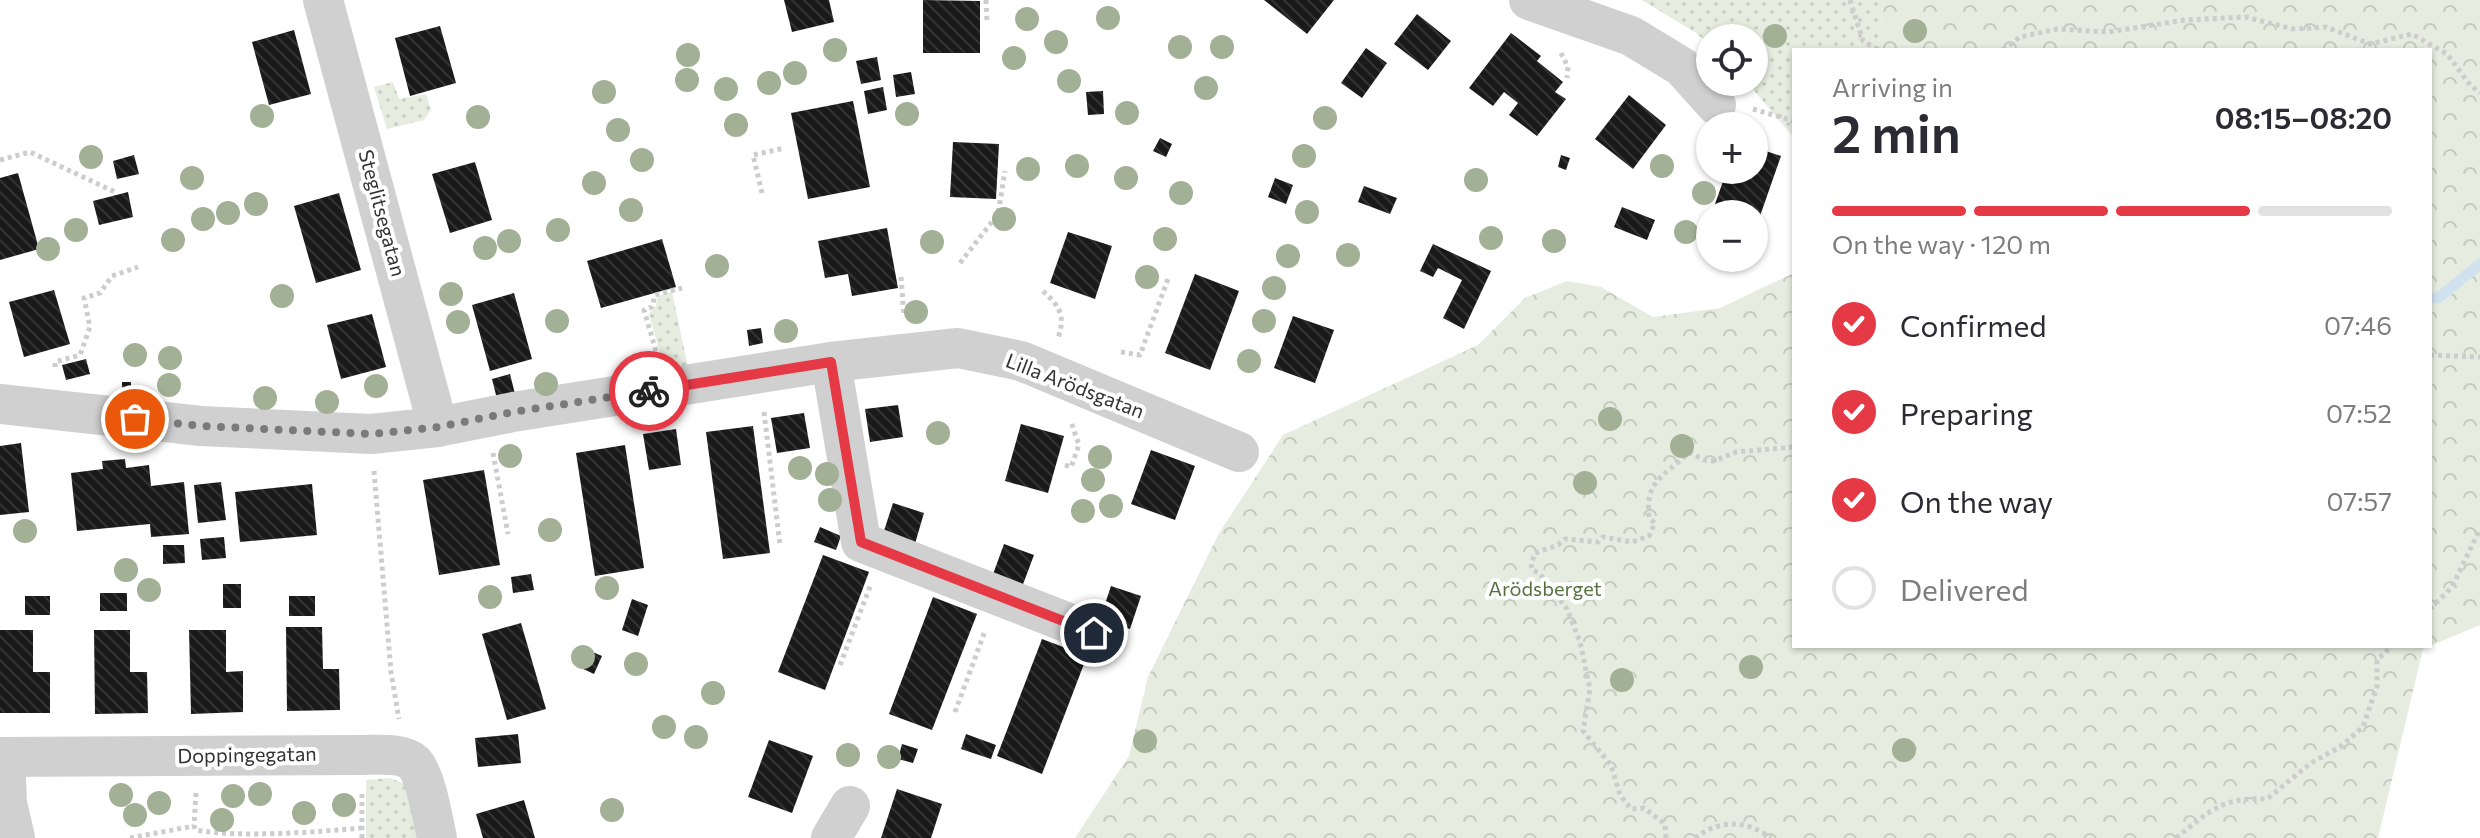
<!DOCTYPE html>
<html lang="en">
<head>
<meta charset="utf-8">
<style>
	body { margin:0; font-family:Commissioner,sans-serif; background:#f7f7f7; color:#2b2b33; height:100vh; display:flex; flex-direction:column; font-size:30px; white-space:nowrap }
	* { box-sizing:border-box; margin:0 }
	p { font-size:26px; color:#7c7c81 }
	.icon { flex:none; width:44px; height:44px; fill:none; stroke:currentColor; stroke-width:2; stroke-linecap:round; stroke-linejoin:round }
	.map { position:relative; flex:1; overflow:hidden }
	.panel { position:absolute; left:1792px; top:48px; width:640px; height:600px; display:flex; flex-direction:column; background:#fff; border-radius:0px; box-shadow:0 2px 6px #0004 }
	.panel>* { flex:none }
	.buttons { position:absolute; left:1696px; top:24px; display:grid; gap:16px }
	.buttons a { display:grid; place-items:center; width:72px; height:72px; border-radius:50%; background:#fff; box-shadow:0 2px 6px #0004; font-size:40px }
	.pin { position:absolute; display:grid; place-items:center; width:68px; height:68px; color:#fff; margin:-34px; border:4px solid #fff; border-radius:50%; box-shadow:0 2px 8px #0007 }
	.courier { position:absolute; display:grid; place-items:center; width:80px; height:80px; margin:-40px; border:6px solid #e63946; border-radius:50%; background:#fff; color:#222; box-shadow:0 2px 10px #0007 }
	.summary em { font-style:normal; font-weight:600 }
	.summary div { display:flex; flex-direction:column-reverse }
	.summary { display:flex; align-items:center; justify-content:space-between; height:136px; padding:0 40px }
	h1 { font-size:52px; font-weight:600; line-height:60px }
	.bar { display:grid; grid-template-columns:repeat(4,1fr); gap:12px 8px; align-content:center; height:96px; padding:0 40px }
	.bar i { height:10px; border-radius:6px; background:#e1e1e2 }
	.bar .active { background:#e63946 }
	.bar p { grid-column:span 4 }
	ol { padding:0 40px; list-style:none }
	li { display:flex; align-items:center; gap:24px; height:88px }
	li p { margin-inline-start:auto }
	li .icon { padding:8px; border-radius:50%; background:#e63946; color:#fff; stroke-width:4 }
	li:last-child { color:#7c7c81 }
	li i { width:44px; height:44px; border:4px solid #e1e1e2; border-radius:50% }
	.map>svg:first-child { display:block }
	.grass { fill:url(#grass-dots) }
	.forest { fill:url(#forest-crowns) }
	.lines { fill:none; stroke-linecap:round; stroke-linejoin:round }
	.stream { stroke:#cfe2ee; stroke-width:11 }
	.building { fill:url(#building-back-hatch) }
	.path { stroke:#cdcdcd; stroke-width:5; stroke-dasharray:4 4; stroke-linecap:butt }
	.street { stroke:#d0d0d0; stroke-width:40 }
	.tree { fill:#a2b095 }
	.done { stroke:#7a7a7a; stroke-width:8; stroke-dasharray:0 14.4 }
	.route { stroke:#e63946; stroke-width:10 }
	.labels { text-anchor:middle; stroke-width:8; stroke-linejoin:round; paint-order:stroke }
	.street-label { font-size:20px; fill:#333; stroke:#fff }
	.park-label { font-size:20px; fill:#56703f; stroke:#fff }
</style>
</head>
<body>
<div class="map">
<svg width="2480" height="838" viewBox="0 0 2480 838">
	<defs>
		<pattern id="grass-dots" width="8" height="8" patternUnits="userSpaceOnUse" patternTransform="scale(2)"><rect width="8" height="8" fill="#e6ecdf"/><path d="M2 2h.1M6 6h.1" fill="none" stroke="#c6cbc0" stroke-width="1.8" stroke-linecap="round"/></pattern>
		<pattern id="forest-crowns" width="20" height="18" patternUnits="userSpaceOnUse" patternTransform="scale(2)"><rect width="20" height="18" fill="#e6ecdf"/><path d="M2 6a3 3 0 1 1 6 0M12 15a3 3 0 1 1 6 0" fill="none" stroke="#c6cbc0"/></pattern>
		<pattern id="building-back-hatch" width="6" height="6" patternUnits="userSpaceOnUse" patternTransform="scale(2)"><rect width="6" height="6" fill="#1a1a1a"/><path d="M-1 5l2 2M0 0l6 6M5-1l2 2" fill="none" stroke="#333"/></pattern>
	</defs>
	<rect width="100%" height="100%" fill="#fff"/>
	<g class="grass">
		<polygon points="1642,0 1884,0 1877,50 1794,50 1794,138 1747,82 1754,82 1754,38 1710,38 1710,45 1696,33"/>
		<polygon points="393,82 399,99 426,94 431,110 424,120 387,129 374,87"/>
		<polygon points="672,292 688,367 665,371 649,314 656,306 658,296"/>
		<polygon points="390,778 405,784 423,838 366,838 366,780"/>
	</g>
	<g class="forest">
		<polygon points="1884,0 2480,0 2480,625 2430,646 2430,50 1877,50"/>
		<polygon points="1794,273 1794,646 2430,646 2423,649 2378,838 1075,838 1129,756 1148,677 1218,535 1283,435 1478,345 1525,298 1567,281 1601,287 1653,317 1720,308"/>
	</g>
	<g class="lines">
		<polyline class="stream" points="2430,298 2438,298 2480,264"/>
	</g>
	<g class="building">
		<polygon points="784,0 829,0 834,22 792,32"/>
		<polygon points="923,0 980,1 980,53 923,53"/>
		<polygon points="1264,0 1334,0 1307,34"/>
		<polygon points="1417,14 1451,41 1428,70 1394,44"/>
		<polygon points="440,26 456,83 410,96 395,38"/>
		<polygon points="294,30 311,94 269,105 252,42"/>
		<polygon points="1511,33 1541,56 1537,61 1563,82 1555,92 1566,99 1537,136 1509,115 1518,103 1504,92 1493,106 1469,88"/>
		<polygon points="1366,48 1387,63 1362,98 1341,83"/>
		<polygon points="877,57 881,80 861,84 856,61"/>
		<polygon points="911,72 915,94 896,97 893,75"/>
		<polygon points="883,87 887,110 868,114 864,91"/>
		<polygon points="1103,91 1104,114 1088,115 1086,92"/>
		<polygon points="1629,95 1666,125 1633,169 1595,139"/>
		<polygon points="853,101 870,187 808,199 791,113"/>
		<polygon points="1160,138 1172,144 1166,157 1153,151"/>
		<polygon points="953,142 999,144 996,199 950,197"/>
		<polygon points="1754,147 1781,156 1759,219 1754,217 1754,214 1744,214 1715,204 1727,170 1754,170"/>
		<polygon points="134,155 139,174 117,179 113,161"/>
		<polygon points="1561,155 1570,158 1566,170 1558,167"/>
		<polygon points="475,162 492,220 450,233 432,174"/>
		<polygon points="18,173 39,249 0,260 0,178"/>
		<polygon points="1275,178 1293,185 1286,204 1268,197"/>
		<polygon points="1364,186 1397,198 1390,214 1358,202"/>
		<polygon points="128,192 133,217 99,225 93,201"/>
		<polygon points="339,193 361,270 316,283 294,206"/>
		<polygon points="1622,207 1655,220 1647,240 1614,227"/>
		<polygon points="887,228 898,288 852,296 848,274 825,278 818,241"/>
		<polygon points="1068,232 1112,246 1095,299 1050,283"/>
		<polygon points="662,239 676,287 601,308 587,261"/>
		<polygon points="1433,244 1491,271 1464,329 1443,318 1462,280 1438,268 1433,277 1420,271"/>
		<polygon points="1195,274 1239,291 1210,370 1165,353"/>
		<polygon points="54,290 70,344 24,357 9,302"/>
		<polygon points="514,293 532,359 490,371 472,305"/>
		<polygon points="372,314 386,367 341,379 327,325"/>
		<polygon points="1293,316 1334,330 1315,383 1274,368"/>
		<polygon points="761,328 763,343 749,346 747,330"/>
		<polygon points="86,359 90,374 66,380 62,365"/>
		<polygon points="510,374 517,402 499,407 492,379"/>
		<polygon points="122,382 131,382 131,395 122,394"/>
		<polygon points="898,405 903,437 870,442 865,409"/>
		<polygon points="804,413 810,448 777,453 771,418"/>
		<polygon points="1021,424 1064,436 1048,493 1005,481"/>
		<polygon points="753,426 770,553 723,559 706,432"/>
		<polygon points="676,429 681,465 649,470 643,434"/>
		<polygon points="21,443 29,512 0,515 0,446"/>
		<polygon points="625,445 644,568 595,576 576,453"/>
		<polygon points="1151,450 1195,466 1175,520 1131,504"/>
		<polygon points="125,459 126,468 149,465 151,486 184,482 189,534 151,537 150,524 77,531 71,473 103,469 102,461"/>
		<polygon points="484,470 500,565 439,575 423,480"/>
		<polygon points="221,482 226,520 198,523 194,485"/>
		<polygon points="312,484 317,535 240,542 235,492"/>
		<polygon points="893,503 924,513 914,547 882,537"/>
		<polygon points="820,527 841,536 836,550 814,542"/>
		<polygon points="224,537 226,558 202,560 200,539"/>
		<polygon points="1004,544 1034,555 1022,587 992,577"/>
		<polygon points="163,545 184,545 185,563 163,564"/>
		<polygon points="823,555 869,572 825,690 778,672"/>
		<polygon points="531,574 534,590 513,593 511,577"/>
		<rect x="223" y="584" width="18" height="24"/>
		<polygon points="1111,586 1141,596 1130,629 1100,619"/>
		<rect x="100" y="593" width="27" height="18"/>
		<rect x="25" y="596" width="25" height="19"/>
		<rect x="289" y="596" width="26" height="20"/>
		<polygon points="933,597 977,614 932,730 889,714"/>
		<polygon points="632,599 648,605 638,636 622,630"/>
		<polygon points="521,623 546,709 507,720 482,634"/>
		<polygon points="286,627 322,627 323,669 339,669 340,710 287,711"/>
		<polygon points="0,630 33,630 33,672 50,672 50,713 0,713"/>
		<polygon points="94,630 130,630 130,672 147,672 148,713 95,714"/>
		<polygon points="189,630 226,630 226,672 243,671 243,712 191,714"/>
		<polygon points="1042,639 1087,656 1042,774 997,756"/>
		<polygon points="588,650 602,656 594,674 581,668"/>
		<polygon points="518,734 521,763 478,767 475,738"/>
		<polygon points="966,734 996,745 991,759 961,749"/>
		<polygon points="769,740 813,756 792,813 748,797"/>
		<polygon points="902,744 918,749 913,763 898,759"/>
		<polygon points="897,789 942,804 931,838 881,838"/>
		<polygon points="524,800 535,838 483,838 476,814"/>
	</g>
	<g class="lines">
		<g class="path">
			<polyline points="986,0 987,22"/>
			<polyline points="1850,0 1863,41 1879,50"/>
			<polyline points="2003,50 2020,37 2057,29 2108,32 2185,20 2246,17 2293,29 2326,27 2370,44 2412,34 2447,54 2470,85 2480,93"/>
			<polyline points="1561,53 1568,67 1567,78"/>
			<polyline points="1753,109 1794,121"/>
			<polyline points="0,160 30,152 115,192"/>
			<polyline points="762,193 753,155 785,148"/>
			<polyline points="960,263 998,214 1005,171"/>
			<polyline points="901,277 904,316"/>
			<path d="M1043,291C1059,306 1066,315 1058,338"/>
			<polyline points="656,351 644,310 652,307 655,295 682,288"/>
			<polyline points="1121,352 1140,355 1168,279"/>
			<polyline points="2430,355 2480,357"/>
			<polyline points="55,367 55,362 80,355 90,327 84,298 100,293 112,276 138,267"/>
			<polyline points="764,412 780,545"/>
			<polyline points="493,453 508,534"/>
			<polyline points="1065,465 1071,467 1079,445 1071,422"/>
			<polyline points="374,471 391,672 399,719"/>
			<polyline points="2430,609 2452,587 2480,529"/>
			<polyline points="840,665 871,584"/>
			<polyline points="955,712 985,631"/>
			<path d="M196,793L194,826L196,830C238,838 316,832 362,828"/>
			<polyline points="130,838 194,826"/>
			<polyline points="362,838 362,792"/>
			<path d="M1666,838L1665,824L1644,808L1631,809L1620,795L1611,765L1583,731L1590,689L1580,642L1567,609L1539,573L1532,570L1531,564L1535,553L1558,545L1565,539L1598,542L1603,537L1632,542L1649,536L1655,523L1649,518C1646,489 1655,481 1676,464C1682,459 1684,455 1691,453L1704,460L1714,461L1736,452L1794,447"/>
			<path d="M1695,838C1720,819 1746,820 1771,838"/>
			<path d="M2176,838C2210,811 2221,797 2267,799L2311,763L2340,747L2363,727L2377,686V660L2392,646"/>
		</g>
		<g class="street">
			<polyline points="323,0 438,427"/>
			<polyline points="1529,0 1631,36 1682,67 1716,105"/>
			<polyline points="831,362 861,542 1094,633"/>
			<polyline points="0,404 201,426 371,434 438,427 513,412 831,362 958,348 1021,361 1239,452"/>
			<path d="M0,757L362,755C376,755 403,752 414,763C426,776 433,820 437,838"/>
			<polyline points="5,757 7,803 15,838"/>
			<polyline points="831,838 850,806"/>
		</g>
	</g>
	<g class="tree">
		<circle cx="1108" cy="18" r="12"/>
		<circle cx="1027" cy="19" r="12"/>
		<circle cx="1915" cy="31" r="12"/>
		<circle cx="1775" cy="36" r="12"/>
		<circle cx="1056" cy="42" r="12"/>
		<circle cx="1180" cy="47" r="12"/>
		<circle cx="1222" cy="47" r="12"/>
		<circle cx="835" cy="50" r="12"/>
		<circle cx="688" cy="55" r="12"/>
		<circle cx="1014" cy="58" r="12"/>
		<circle cx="795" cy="73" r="12"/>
		<circle cx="687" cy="80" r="12"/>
		<circle cx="1069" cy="81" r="12"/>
		<circle cx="769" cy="83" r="12"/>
		<circle cx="1206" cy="88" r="12"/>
		<circle cx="726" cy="89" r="12"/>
		<circle cx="604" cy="92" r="12"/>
		<circle cx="1127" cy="113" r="12"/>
		<circle cx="907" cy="114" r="12"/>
		<circle cx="262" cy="116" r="12"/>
		<circle cx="478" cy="117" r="12"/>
		<circle cx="1325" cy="118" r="12"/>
		<circle cx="736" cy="125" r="12"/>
		<circle cx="618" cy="130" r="12"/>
		<circle cx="1304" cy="156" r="12"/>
		<circle cx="91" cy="157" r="12"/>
		<circle cx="642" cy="160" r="12"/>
		<circle cx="1077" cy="166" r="12"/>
		<circle cx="1662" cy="166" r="12"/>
		<circle cx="1028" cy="169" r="12"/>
		<circle cx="192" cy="178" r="12"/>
		<circle cx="1126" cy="178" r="12"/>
		<circle cx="1476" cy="180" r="12"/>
		<circle cx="594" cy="183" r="12"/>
		<circle cx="1181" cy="193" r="12"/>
		<circle cx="1704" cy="193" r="12"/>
		<circle cx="256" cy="204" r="12"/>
		<circle cx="631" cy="210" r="12"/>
		<circle cx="1307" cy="212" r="12"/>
		<circle cx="228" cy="213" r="12"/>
		<circle cx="203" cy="219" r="12"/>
		<circle cx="1004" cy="219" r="12"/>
		<circle cx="76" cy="230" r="12"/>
		<circle cx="558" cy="230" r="12"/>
		<circle cx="1686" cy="232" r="12"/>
		<circle cx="1491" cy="238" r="12"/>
		<circle cx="1165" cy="239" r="12"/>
		<circle cx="173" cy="240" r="12"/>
		<circle cx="509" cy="241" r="12"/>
		<circle cx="1554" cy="241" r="12"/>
		<circle cx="932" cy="242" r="12"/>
		<circle cx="485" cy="248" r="12"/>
		<circle cx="48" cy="249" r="12"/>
		<circle cx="1348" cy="255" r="12"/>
		<circle cx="1288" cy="256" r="12"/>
		<circle cx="717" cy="266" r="12"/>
		<circle cx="1147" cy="277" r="12"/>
		<circle cx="1274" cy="288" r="12"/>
		<circle cx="451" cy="294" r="12"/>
		<circle cx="282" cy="296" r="12"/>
		<circle cx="916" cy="312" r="12"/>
		<circle cx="557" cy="321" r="12"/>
		<circle cx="1264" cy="321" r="12"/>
		<circle cx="458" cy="322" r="12"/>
		<circle cx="786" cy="331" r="12"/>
		<circle cx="135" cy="355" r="12"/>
		<circle cx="170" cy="358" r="12"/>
		<circle cx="1249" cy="361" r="12"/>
		<circle cx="546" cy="384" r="12"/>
		<circle cx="169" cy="385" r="12"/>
		<circle cx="376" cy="386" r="12"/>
		<circle cx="265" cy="398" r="12"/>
		<circle cx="327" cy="402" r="12"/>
		<circle cx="1610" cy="419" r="12"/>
		<circle cx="938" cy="433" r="12"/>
		<circle cx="1682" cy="446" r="12"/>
		<circle cx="510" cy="456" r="12"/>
		<circle cx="1100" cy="457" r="12"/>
		<circle cx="800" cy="468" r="12"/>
		<circle cx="827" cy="474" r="12"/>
		<circle cx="1093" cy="480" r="12"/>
		<circle cx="1585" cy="483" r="12"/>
		<circle cx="830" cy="500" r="12"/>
		<circle cx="1111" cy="506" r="12"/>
		<circle cx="1083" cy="511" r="12"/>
		<circle cx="550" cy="530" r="12"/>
		<circle cx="25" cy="531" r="12"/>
		<circle cx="126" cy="570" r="12"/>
		<circle cx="607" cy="588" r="12"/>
		<circle cx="149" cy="590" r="12"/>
		<circle cx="490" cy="597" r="12"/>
		<circle cx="583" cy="657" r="12"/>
		<circle cx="636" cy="664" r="12"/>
		<circle cx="1751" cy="667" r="12"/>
		<circle cx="1622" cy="680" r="12"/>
		<circle cx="713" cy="693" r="12"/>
		<circle cx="664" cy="727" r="12"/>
		<circle cx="696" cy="737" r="12"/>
		<circle cx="1145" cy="741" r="12"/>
		<circle cx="1904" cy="750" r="12"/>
		<circle cx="848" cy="755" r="12"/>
		<circle cx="889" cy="757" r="12"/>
		<circle cx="260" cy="794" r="12"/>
		<circle cx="121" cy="795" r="12"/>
		<circle cx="233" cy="796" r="12"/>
		<circle cx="159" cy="803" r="12"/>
		<circle cx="344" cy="805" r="12"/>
		<circle cx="612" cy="810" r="12"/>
		<circle cx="304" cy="813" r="12"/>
		<circle cx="135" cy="815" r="12"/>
		<circle cx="222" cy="820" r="12"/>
	</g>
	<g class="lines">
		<polyline class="done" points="135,419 201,426 371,434 438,427 513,412 649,391"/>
		<polyline class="route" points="649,391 831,362 861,542 1094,633"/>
	</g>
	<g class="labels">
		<g class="street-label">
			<text transform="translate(382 213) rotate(75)" y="7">Steglitsegatan</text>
			<text transform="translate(1075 386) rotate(21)" y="7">Lilla Arödsgatan</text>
			<text transform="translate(247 755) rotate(-1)" y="7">Doppingegatan</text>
		</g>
		<g class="park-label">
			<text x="1545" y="596">Arödsberget</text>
		</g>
	</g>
</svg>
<div class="buttons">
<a><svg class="icon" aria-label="locate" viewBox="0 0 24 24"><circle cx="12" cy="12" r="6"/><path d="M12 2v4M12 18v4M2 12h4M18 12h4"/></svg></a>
<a>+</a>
<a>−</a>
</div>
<div class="pin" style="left:135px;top:419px;background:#ea580c"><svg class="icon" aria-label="bag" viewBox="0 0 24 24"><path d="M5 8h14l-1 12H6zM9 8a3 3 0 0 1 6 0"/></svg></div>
<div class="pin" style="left:1094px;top:633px;background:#1f2937"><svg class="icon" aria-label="home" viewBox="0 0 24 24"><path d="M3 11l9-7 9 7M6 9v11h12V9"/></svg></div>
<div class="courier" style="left:649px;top:391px"><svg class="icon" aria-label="bike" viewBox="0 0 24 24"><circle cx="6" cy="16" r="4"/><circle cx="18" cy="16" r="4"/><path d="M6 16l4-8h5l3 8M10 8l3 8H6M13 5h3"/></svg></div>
<section class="panel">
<div class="summary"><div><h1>2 min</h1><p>Arriving in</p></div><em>08:15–08:20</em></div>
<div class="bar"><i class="active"></i><i class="active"></i><i class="active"></i><i></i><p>On the way · 120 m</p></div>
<ol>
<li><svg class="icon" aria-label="check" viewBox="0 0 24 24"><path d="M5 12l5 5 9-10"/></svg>Confirmed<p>07:46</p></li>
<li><svg class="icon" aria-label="check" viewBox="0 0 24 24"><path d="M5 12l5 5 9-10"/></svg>Preparing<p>07:52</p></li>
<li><svg class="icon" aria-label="check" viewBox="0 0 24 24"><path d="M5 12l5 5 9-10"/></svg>On the way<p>07:57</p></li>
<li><i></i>Delivered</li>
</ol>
</section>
</div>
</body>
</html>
